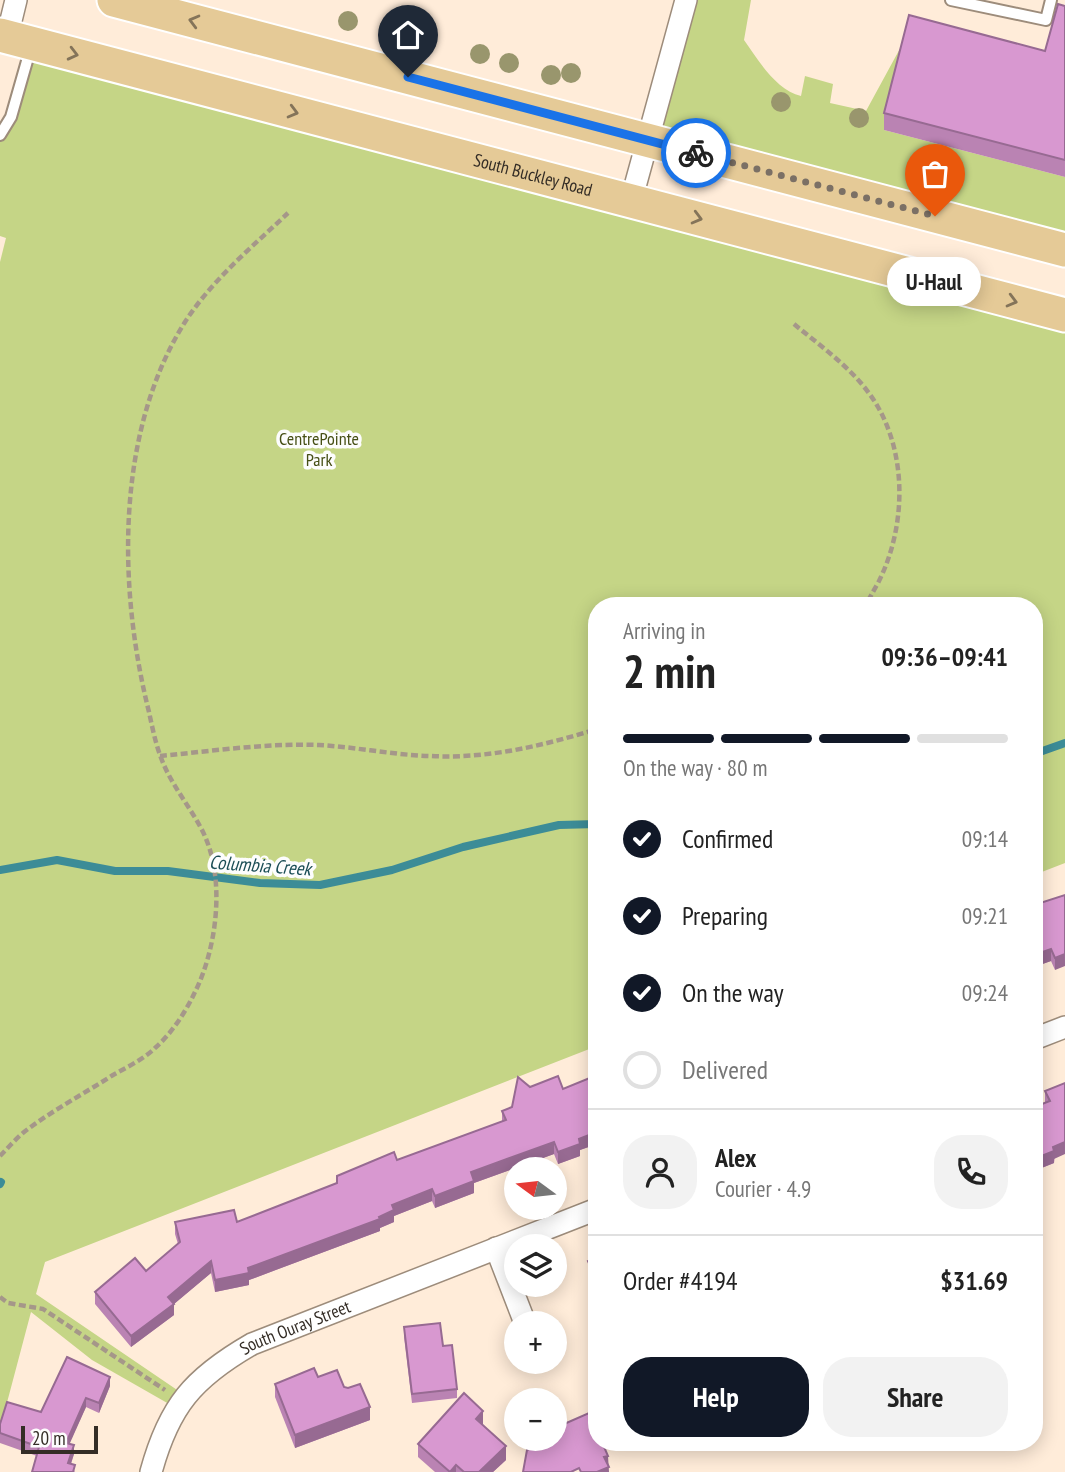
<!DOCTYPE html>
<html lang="en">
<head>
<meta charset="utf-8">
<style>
	body { margin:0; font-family:"PT Sans Narrow",sans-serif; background:#f2f2f2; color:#222; height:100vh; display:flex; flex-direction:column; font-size:26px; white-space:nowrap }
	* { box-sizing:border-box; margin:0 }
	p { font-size:23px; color:#767676 }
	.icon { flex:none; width:38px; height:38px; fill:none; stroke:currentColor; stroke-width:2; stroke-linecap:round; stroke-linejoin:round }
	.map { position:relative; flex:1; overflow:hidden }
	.side { position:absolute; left:588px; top:597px; width:455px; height:854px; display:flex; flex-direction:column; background:#fff; border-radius:28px; box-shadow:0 4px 18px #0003 }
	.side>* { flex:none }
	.needle { width:46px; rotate:285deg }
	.tools { position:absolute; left:504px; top:1157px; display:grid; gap:14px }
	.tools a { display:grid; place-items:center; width:63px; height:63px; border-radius:50%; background:#fff; box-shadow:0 4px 18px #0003; font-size:35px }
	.scale { position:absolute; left:21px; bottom:18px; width:77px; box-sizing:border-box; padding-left:7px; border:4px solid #342d26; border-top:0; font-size:19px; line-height:24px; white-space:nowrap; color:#342d26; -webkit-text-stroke:5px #fdfdfd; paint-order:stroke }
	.pin { position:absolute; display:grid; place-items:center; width:60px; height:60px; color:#fff; margin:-72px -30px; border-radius:50% 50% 50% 0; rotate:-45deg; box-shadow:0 0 7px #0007 }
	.pin .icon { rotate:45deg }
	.courier { position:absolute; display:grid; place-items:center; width:70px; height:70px; margin:-35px; border:5px solid #1a73e8; border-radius:50%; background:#fff; color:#222; box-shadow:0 2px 9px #0007 }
	.bubble { position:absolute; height:49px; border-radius:24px; background:#fff; box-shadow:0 4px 18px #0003; font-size:23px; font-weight:700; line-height:49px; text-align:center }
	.overview em { font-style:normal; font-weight:700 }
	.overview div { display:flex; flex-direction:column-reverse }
	.overview { display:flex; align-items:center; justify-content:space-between; height:119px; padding:0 35px }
	h1 { font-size:46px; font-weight:700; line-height:52px }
	.bar { display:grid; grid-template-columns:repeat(4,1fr); gap:10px 7px; align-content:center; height:84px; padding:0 35px }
	.bar i { height:9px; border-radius:5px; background:#e0e0e0 }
	.bar .active { background:#111827 }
	.bar p { grid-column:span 4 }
	.line { display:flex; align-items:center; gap:18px; padding:0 35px; border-top:2px solid #e0e0e0 }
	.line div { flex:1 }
	.round { display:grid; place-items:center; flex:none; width:74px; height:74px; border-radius:28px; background:#f2f2f2 }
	ol { padding:0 35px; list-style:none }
	li { display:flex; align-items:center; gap:21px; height:77px }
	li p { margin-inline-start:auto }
	li .icon { padding:7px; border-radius:50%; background:#111827; color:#fff; stroke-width:4 }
	li:last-child { color:#767676 }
	li i { width:38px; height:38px; border:4px solid #e0e0e0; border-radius:50% }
	.action { display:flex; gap:14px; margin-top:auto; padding:14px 35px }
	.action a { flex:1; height:80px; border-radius:28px; background:#111827; color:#fff; font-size:28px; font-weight:700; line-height:80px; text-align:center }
	.action a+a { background:#f2f2f2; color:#222 }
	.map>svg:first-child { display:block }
	.green { fill:#c5d586 }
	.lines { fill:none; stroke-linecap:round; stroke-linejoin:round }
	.stream { stroke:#3c8c97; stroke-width:8 }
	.service-casing { stroke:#9d8c7b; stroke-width:14 }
	.minor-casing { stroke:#9d8c7b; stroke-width:24 }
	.primary-casing { stroke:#fff; stroke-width:37 }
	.path { stroke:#a59789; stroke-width:4.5; stroke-dasharray:7 3.5; stroke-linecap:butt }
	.service { stroke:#fff; stroke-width:10 }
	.minor { stroke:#fff; stroke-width:21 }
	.primary { stroke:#e5ca97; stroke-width:33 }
	.tree { fill:#99966d }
	.wall { fill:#ba83b3 }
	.shaded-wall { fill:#976a92 }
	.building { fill:#d898d0; stroke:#976a92; stroke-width:2 }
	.oneway { stroke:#847459 }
	.done { stroke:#7b7065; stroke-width:7; stroke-dasharray:0 12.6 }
	.route { stroke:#1a73e8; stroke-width:9 }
	.labels { text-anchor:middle; stroke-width:7; stroke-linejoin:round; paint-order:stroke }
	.street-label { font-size:18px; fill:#342d26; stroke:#fdfdfd }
	.park-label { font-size:18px; fill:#464f15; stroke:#fdfdfd }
	.water-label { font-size:19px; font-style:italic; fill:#1c4e56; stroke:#fdfdfd }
</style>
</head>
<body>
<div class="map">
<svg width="1065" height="1472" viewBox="0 0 1065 1472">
	<rect width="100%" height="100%" fill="#ffecd9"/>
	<g class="green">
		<path d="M686,0H751L744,40C758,60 776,90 801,96L805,76L833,84L830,103L866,111L909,32L884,130L1065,177V251L648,140Z"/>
		<polygon points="32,44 1065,315 1065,863 1034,875 1034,606 597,606 597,1046 45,1262 36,1294 186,1396 176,1408 92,1360 31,1312 0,1429 0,262 6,238 0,236 0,135"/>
	</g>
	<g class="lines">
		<g class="stream">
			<polyline points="1034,754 1065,743"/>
			<polyline points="0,870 57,860 115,871 168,871 260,883 320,885 392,870 463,847 559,825 597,824"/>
			<polyline points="0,1184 1,1182"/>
		</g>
		<g class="service-casing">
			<g id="service">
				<polyline points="951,0 1046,20 1051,0"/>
				<polyline points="0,135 11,117 31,47"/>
			</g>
		</g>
		<g class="minor-casing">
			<g id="minor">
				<polyline points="7,37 16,0"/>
				<polyline points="631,201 686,0"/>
				<polyline points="1034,1039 1065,1027"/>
				<polyline points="496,1248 525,1323"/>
				<path id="s1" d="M151,1472C169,1406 193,1378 252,1344L597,1209"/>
			</g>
		</g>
		<g class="primary-casing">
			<g id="primary">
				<polyline points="114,0 1065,250"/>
				<path id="s2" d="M0,35L1065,315"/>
			</g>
		</g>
		<g class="path">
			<path d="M794,324C824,349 858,372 878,407C908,460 905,530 878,583C873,591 870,599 864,606"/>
			<path d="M160,756C212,751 266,743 319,745C356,747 393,755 430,756C488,759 542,746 597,729"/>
			<path d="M0,1156C9,1147 18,1136 28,1129C55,1109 85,1093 113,1075C127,1067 144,1059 155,1048C171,1034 185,1013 194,994C217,949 226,879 203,832C190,806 170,784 160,755C155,741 152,726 149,712C118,589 115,433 185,322C212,280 252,247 288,213"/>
			<polyline points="0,1297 8,1303 43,1309 165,1390"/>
		</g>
		<use href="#service" class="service"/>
		<use href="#minor" class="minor"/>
		<use href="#primary" class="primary"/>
	</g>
	<g class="tree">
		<circle cx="348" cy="21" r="10"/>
		<circle cx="389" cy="29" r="10"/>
		<circle cx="480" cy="54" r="10"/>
		<circle cx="509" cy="63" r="10"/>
		<circle cx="571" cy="73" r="10"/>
		<circle cx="551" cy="75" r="10"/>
		<circle cx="781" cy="102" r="10"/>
		<circle cx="859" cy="118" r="10"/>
	</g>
	<g class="wall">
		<polygon points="1065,6 1065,177 884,130 884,113 1045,51"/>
		<polygon points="1065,895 1055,970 1051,961 1034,967"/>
		<polygon points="597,1075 597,1144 580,1150 580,1156 558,1164 554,1154 474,1183 474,1193 435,1208 432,1201 394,1216 394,1222 380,1228 380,1231 249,1280 249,1285 215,1292 211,1273 174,1304 174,1315 131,1347 95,1304 95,1292 146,1271 178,1244 175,1234 175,1222 237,1222 337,1183 337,1176 397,1160 502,1122 502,1111 512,1107 530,1087 563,1089"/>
		<polygon points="1065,1083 1054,1163 1034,1171 1034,1107 1045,1103 1045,1091"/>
		<polygon points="597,1258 597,1296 588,1275 588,1261"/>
		<polygon points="404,1327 443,1346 457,1389 457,1398 412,1403 404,1337"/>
		<polygon points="318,1377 344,1387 370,1420 295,1448 275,1397 275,1384"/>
		<polygon points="110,1386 99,1413 86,1407 69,1444 74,1454 71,1464 75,1472 37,1456 0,1443 0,1424 41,1412"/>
		<polygon points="483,1425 506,1460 493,1472 435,1472 418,1457 418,1444"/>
	</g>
	<g class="shaded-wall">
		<polygon points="1051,949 1051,961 1034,967 1034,955"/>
		<polygon points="1065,954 1065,966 1055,970 1055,958"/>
		<polygon points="597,1132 597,1144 580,1150 580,1156 558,1164 558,1152 579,1139"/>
		<polygon points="554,1142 554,1154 474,1183 474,1193 435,1208 435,1196 471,1172"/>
		<polygon points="1065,1142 1065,1154 1054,1159 1054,1163 1034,1171 1034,1159 1053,1147"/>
		<polygon points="432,1189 432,1201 394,1216 394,1222 380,1228 380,1231 249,1280 249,1285 215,1292 215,1280 379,1217 392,1205"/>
		<polygon points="211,1261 211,1273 174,1304 174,1315 131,1347 131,1336 168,1297"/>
		<polygon points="110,1377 110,1386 99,1413 99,1403"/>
		<polygon points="86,1398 86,1407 66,1452 66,1443"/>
		<polygon points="370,1407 370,1420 295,1448 295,1435"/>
		<polygon points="483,1411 483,1425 476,1433 476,1419"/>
		<polygon points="74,1445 74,1454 68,1472 68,1463"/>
		<polygon points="506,1446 506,1460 493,1472 479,1472"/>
		<polygon points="608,1456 609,1472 597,1472 604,1457"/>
		<polygon points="456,1465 456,1472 450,1472"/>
	</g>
	<g class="building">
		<polygon points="1058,4 1065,6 1065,160 884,113 909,15 1045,51"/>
		<polygon points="1065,895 1065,954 1055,958 1051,949 1034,955 1034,905"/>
		<polygon points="597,1075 597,1132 579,1139 580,1144 558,1152 554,1142 471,1172 474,1181 435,1196 432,1189 392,1205 394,1210 379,1217 380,1219 248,1268 249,1273 215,1280 211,1261 168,1297 174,1304 131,1336 95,1292 135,1258 146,1271 180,1242 175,1222 234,1210 237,1222 337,1183 337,1176 394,1152 397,1160 506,1120 502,1111 512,1107 518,1077 530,1087 558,1076 563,1089"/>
		<polygon points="1065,1083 1065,1142 1053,1147 1054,1151 1034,1159 1034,1107 1050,1101 1045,1091"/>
		<polygon points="597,1258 597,1282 588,1261"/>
		<polygon points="440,1323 443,1346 452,1345 457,1389 412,1394 404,1327"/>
		<polygon points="67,1357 110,1377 99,1403 86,1398 66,1443 74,1445 68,1463 75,1465 73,1472 32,1472 39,1447 0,1433 0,1424 7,1402 41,1412"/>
		<polygon points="314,1368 318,1377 337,1370 344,1387 348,1388 360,1384 370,1407 295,1435 275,1384"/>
		<polygon points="464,1393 483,1411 476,1419 506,1446 479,1472 464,1472 456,1465 450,1472 418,1444"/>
		<polygon points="589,1413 597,1430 597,1442 602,1442 608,1456 604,1457 609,1467 597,1472 581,1472 579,1468 571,1472 523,1472 527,1450 555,1438 555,1428"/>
	</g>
	<defs><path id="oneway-chevron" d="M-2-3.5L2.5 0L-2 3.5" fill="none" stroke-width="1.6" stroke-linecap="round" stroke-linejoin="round" transform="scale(1.75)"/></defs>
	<g class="oneway">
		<use href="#oneway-chevron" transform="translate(194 21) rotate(-165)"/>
		<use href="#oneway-chevron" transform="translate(73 54) rotate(14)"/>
		<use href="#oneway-chevron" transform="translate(293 112) rotate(15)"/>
		<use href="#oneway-chevron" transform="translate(697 218) rotate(15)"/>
		<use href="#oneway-chevron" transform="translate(1012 301) rotate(15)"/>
	</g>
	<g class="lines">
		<polyline class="done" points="696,153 935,216"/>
		<polyline class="route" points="408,77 696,153"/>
	</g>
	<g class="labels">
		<g class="street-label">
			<text dy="6" stroke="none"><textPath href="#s2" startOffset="551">South Buckley Road</textPath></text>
			<text dy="6" stroke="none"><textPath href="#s1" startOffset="215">South Ouray Street</textPath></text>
		</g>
		<g class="park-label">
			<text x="319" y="445">CentrePointe<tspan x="319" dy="21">Park</tspan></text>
		</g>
		<g class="water-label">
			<text transform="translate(260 865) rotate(4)" y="7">Columbia Creek</text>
		</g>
	</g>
</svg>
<div class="tools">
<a><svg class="needle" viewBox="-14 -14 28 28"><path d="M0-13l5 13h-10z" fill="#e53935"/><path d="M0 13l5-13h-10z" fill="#767676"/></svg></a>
<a><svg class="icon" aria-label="layers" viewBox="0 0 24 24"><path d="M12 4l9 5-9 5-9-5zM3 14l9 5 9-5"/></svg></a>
<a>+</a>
<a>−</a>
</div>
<div class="scale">20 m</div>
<div class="pin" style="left:935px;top:216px;background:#ea580c"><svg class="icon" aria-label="bag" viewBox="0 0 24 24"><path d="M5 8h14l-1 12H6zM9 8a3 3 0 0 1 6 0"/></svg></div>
<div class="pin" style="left:408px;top:77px;background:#1f2937"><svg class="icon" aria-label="home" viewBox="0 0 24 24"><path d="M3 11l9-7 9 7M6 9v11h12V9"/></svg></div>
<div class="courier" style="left:696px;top:153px"><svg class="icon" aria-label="bike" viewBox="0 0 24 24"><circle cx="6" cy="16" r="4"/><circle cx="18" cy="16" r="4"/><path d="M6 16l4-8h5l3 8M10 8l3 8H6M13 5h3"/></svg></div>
<div class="bubble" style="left:887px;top:257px;width:94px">U-Haul</div>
<section class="side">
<div class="overview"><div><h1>2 min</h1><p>Arriving in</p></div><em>09:36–09:41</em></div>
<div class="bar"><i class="active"></i><i class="active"></i><i class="active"></i><i></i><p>On the way · 80 m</p></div>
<ol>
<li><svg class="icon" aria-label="check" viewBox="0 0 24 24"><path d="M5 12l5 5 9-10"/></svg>Confirmed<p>09:14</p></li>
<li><svg class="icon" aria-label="check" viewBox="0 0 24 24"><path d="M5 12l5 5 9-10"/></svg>Preparing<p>09:21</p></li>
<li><svg class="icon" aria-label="check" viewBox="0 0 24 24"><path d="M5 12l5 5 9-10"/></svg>On the way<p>09:24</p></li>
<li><i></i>Delivered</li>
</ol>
<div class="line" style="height:126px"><a class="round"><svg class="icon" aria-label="person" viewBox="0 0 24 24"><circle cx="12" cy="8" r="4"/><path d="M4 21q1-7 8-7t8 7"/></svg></a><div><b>Alex</b><p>Courier · 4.9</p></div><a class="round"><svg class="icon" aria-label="phone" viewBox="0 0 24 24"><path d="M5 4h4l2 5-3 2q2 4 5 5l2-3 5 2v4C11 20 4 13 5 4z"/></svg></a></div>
<div class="line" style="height:91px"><div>Order #4194</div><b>$31.69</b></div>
<div class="action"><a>Help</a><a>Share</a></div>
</section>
</div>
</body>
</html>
